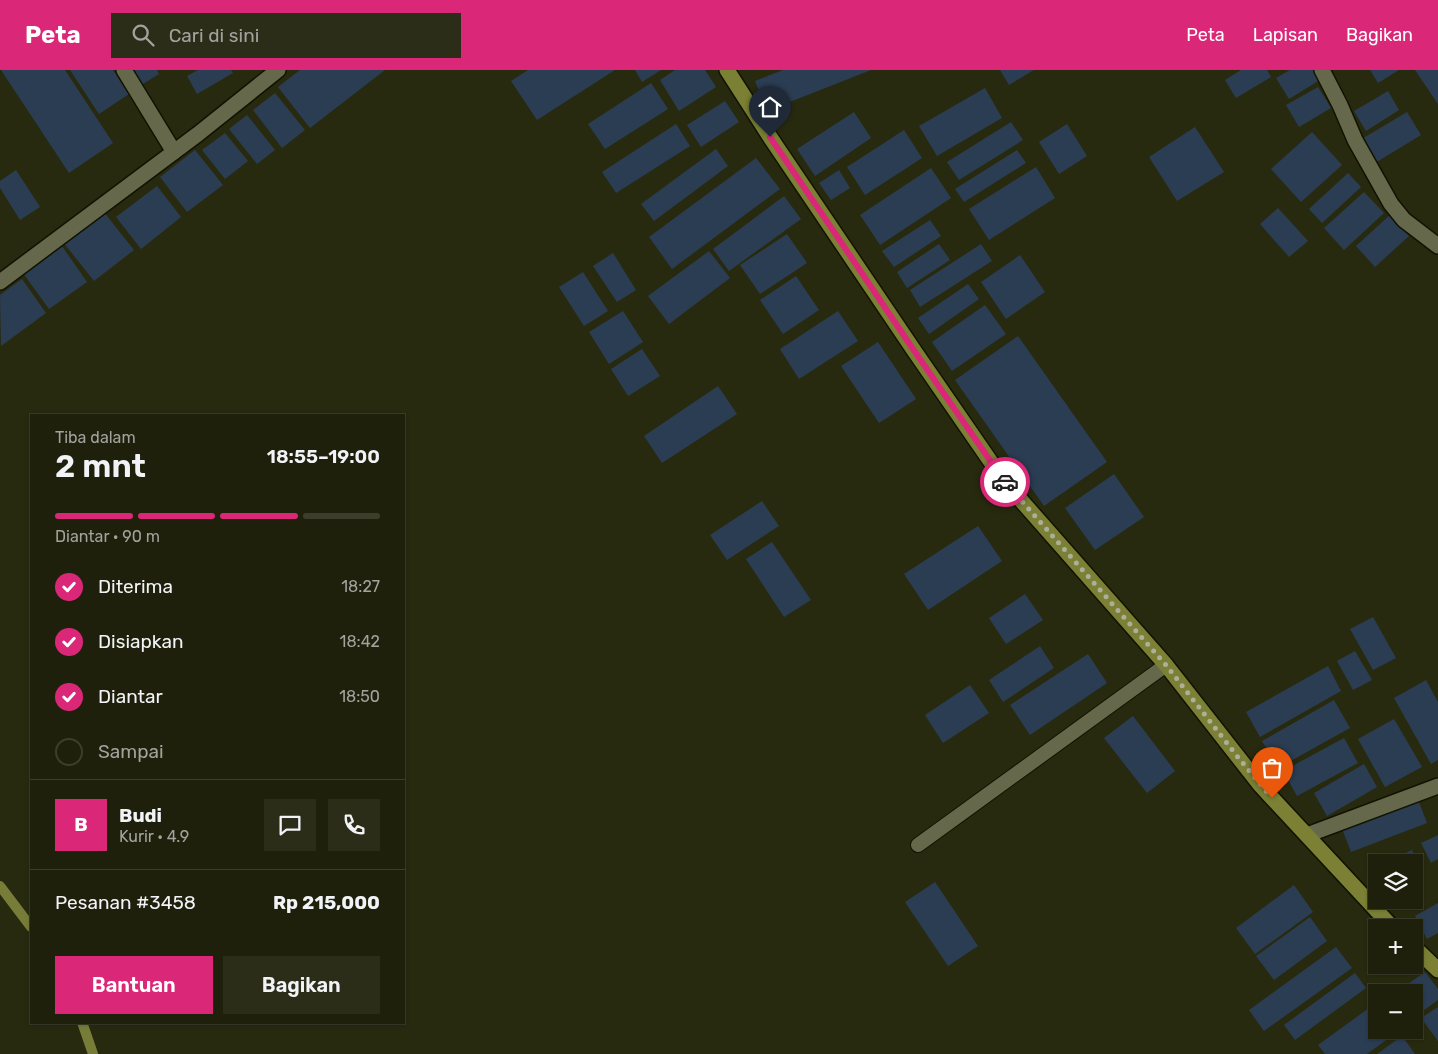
<!DOCTYPE html>
<html lang="id">
<head>
<meta charset="utf-8">
<style>
	body { margin:0; font-family:Rubik,sans-serif; background:#2b2d19; color:#f1f3f6; height:100vh; display:flex; flex-direction:column; font-size:19px; white-space:nowrap }
	* { box-sizing:border-box; margin:0 }
	p { font-size:16px; color:#a1a39d }
	.icon { flex:none; width:28px; height:28px; fill:none; stroke:currentColor; stroke-width:2; stroke-linecap:round; stroke-linejoin:round }
	.map { position:relative; flex:1; overflow:hidden }
	.drawer { position:absolute; left:30px; top:344px; width:375px; height:610px; display:flex; flex-direction:column; background:#1e200b; border-radius:0px; box-shadow:0 1px 4px #0004,0 0 0 1px #3c3e2c }
	.drawer>* { flex:none }
	.fabs { position:absolute; left:1368px; top:784px; display:grid; gap:10px }
	.fabs a { display:grid; place-items:center; width:55px; height:55px; border-radius:0px; background:#1e200b; box-shadow:0 1px 4px #0004,0 0 0 1px #3c3e2c; font-size:25px }
	.pin { position:absolute; display:grid; place-items:center; width:42px; height:42px; color:#fff; margin:-51px -21px; border-radius:50% 50% 50% 0; rotate:-45deg; box-shadow:0 0 5px #0007 }
	.pin .icon { rotate:45deg }
	.courier { position:absolute; display:grid; place-items:center; width:50px; height:50px; margin:-25px; border:4px solid #db2777; border-radius:50%; background:#fff; color:#222; box-shadow:0 1px 6px #0007 }
	.head em { font-style:normal; font-weight:600 }
	.head div { display:flex; flex-direction:column-reverse }
	.head { display:flex; align-items:center; justify-content:space-between; height:85px; padding:0 25px }
	h1 { font-size:32px; font-weight:600; line-height:38px }
	.bar { display:grid; grid-template-columns:repeat(4,1fr); gap:8px 5px; align-content:center; height:60px; padding:0 25px }
	.bar i { height:6px; border-radius:4px; background:#3c3e2c }
	.bar .active { background:#db2777 }
	.bar p { grid-column:span 4 }
	.line { display:flex; align-items:center; gap:12px; padding:0 25px; border-top:1px solid #3c3e2c }
	.line div { flex:1 }
	.round { display:grid; place-items:center; flex:none; width:52px; height:52px; border-radius:0px; background:#2b2d19 }
	ol { padding:0 25px; list-style:none }
	li { display:flex; align-items:center; gap:15px; height:55px }
	li p { margin-inline-start:auto }
	li .icon { padding:5px; border-radius:50%; background:#db2777; color:#fff; stroke-width:4 }
	li:last-child { color:#a1a39d }
	li i { width:28px; height:28px; border:2px solid #3c3e2c; border-radius:50% }
	.primary-button { display:flex; gap:10px; margin-top:auto; padding:10px 25px }
	.primary-button a { flex:1; height:58px; border-radius:0px; background:#db2777; color:#fff; font-size:20px; font-weight:600; line-height:58px; text-align:center }
	.primary-button a+a { background:#2b2d19; color:#f1f3f6 }
	header { display:flex; align-items:center; gap:30px; box-sizing:border-box; height:70px; padding:0 25px; background:#db2777; color:#fff }
	header strong { font-size:24px }
	nav { display:flex; gap:28px; margin-inline-start:auto; font-size:18px }
	.search { width:350px; height:45px; background:#2b2d19; display:flex; align-items:center; gap:12px; box-sizing:border-box; padding:0 18px; border-radius:0px; color:#a1a39d; font-size:19px }
	.map>svg:first-child { display:block }
	.lines { fill:none; stroke-linecap:round; stroke-linejoin:round }
	.stream { stroke:#777d38; stroke-width:10 }
	.building { fill:#2b3d53 }
	.lane-casing { stroke:#111300; stroke-width:16 }
	.street-casing { stroke:#111300; stroke-width:18 }
	.secondary-casing { stroke:#111300; stroke-width:18 }
	.lane { stroke:#65684b; stroke-width:14 }
	.street { stroke:#65684b; stroke-width:15 }
	.secondary { stroke:#7b8035; stroke-width:15 }
	.done { stroke:#acaf9a; stroke-width:5; stroke-dasharray:0 9 }
	.route { stroke:#db2777; stroke-width:6 }
</style>
</head>
<body>
<header>
<strong>Peta</strong>
<div class="search"><svg class="icon" aria-label="search" viewBox="0 0 24 24"><circle cx="10" cy="10" r="6"/><path d="M15 15l6 6"/></svg>Cari di sini</div>
<nav><a>Peta</a><a>Lapisan</a><a>Bagikan</a></nav>
</header>
<div class="map">
<svg width="1438" height="984" viewBox="0 0 1438 984">
	<rect width="100%" height="100%" fill="#282a0f"/>
	<g class="lines">
		<g class="stream">
			<polyline points="0,816 31,857"/>
			<polyline points="82,952 93,984"/>
		</g>
	</g>
	<g class="building">
		<polygon points="1,0 65,0 113,73 69,103"/>
		<polygon points="70,0 113,0 129,24 99,44"/>
		<polygon points="128,0 157,0 159,4 138,17"/>
		<polygon points="198,0 231,0 233,3 197,24 187,6"/>
		<polygon points="300,0 385,0 310,58 278,17"/>
		<polygon points="528,0 615,0 537,50 511,11"/>
		<polygon points="635,0 661,0 642,12"/>
		<polygon points="675,0 705,0 716,17 679,41 660,10"/>
		<polygon points="783,0 871,0 767,41 755,11"/>
		<polygon points="1000,0 1034,0 1009,15"/>
		<polygon points="1241,0 1267,0 1271,7 1236,28 1225,10"/>
		<polygon points="1290,0 1318,0 1323,8 1289,29 1276,8"/>
		<polygon points="1370,0 1399,0 1378,13"/>
		<polygon points="1415,0 1438,0 1438,34"/>
		<polygon points="651,13 668,39 605,79 588,54"/>
		<polygon points="1318,17 1331,38 1299,57 1286,35"/>
		<polygon points="985,18 1002,48 937,86 919,56"/>
		<polygon points="1388,21 1399,40 1366,61 1354,41"/>
		<polygon points="275,23 305,60 282,78 253,40"/>
		<polygon points="725,31 739,52 701,77 687,55"/>
		<polygon points="854,42 871,68 815,106 797,79"/>
		<polygon points="1407,42 1421,65 1375,93 1360,70"/>
		<polygon points="247,45 275,80 257,94 229,59"/>
		<polygon points="1011,52 1023,70 959,110 947,92"/>
		<polygon points="676,54 690,76 616,123 602,102"/>
		<polygon points="1067,54 1087,86 1059,104 1039,72"/>
		<polygon points="1195,57 1224,102 1177,131 1149,87"/>
		<polygon points="904,60 922,88 865,125 847,97"/>
		<polygon points="1312,62 1342,95 1301,132 1271,99"/>
		<polygon points="225,63 248,91 225,109 202,80"/>
		<polygon points="716,79 728,96 654,151 641,134"/>
		<polygon points="195,80 223,115 187,142 160,107"/>
		<polygon points="1017,80 1026,93 964,132 955,119"/>
		<polygon points="756,88 780,119 672,199 649,167"/>
		<polygon points="1036,97 1055,128 989,170 969,139"/>
		<polygon points="931,98 951,128 880,175 860,145"/>
		<polygon points="16,100 40,137 20,150 0,118 0,111"/>
		<polygon points="839,100 850,118 831,130 819,113"/>
		<polygon points="1348,103 1361,117 1322,153 1309,139"/>
		<polygon points="157,116 181,147 141,179 116,147"/>
		<polygon points="1364,122 1384,143 1344,180 1324,158"/>
		<polygon points="784,126 801,149 729,201 713,179"/>
		<polygon points="1278,138 1308,171 1289,187 1260,154"/>
		<polygon points="103,141 134,180 94,211 63,172"/>
		<polygon points="1390,145 1409,166 1375,197 1356,176"/>
		<polygon points="930,150 941,166 894,197 882,181"/>
		<polygon points="787,164 807,193 760,224 740,195"/>
		<polygon points="939,174 950,190 907,218 897,202"/>
		<polygon points="981,174 992,191 920,237 910,220"/>
		<polygon points="62,176 87,212 49,239 23,203"/>
		<polygon points="709,181 730,208 669,254 648,226"/>
		<polygon points="613,183 636,220 617,232 593,196"/>
		<polygon points="1020,185 1045,222 1006,249 981,212"/>
		<polygon points="583,202 608,241 584,256 559,217"/>
		<polygon points="796,206 819,240 783,264 760,230"/>
		<polygon points="22,209 46,243 1,276 0,225"/>
		<polygon points="968,214 979,229 929,264 918,248"/>
		<polygon points="985,235 1006,264 952,301 932,272"/>
		<polygon points="623,241 643,272 609,294 589,262"/>
		<polygon points="838,241 858,271 799,309 780,279"/>
		<polygon points="1018,266 1107,392 1044,436 955,310"/>
		<polygon points="878,272 916,329 879,353 841,296"/>
		<polygon points="642,279 660,306 628,326 611,299"/>
		<polygon points="718,316 737,344 662,393 644,366"/>
		<polygon points="1114,404 1144,447 1095,480 1065,438"/>
		<polygon points="762,431 779,456 727,490 710,465"/>
		<polygon points="978,456 1002,491 928,540 904,504"/>
		<polygon points="772,472 811,530 784,547 746,489"/>
		<polygon points="1025,524 1043,550 1006,574 989,548"/>
		<polygon points="1373,547 1396,588 1373,600 1350,559"/>
		<polygon points="1040,576 1054,598 1003,632 989,610"/>
		<polygon points="1355,581 1372,610 1353,620 1337,591"/>
		<polygon points="1088,584 1107,613 1030,665 1010,635"/>
		<polygon points="1328,596 1341,621 1260,667 1246,642"/>
		<polygon points="1426,610 1438,632 1438,690 1431,694 1394,628"/>
		<polygon points="970,615 989,643 943,673 925,645"/>
		<polygon points="1334,630 1350,658 1278,698 1262,671"/>
		<polygon points="1133,646 1175,701 1147,723 1104,668"/>
		<polygon points="1394,649 1422,697 1385,717 1358,669"/>
		<polygon points="1344,668 1358,693 1297,726 1283,701"/>
		<polygon points="1364,694 1377,717 1327,746 1314,723"/>
		<polygon points="1417,727 1427,753 1351,782 1341,756"/>
		<polygon points="1438,765 1438,789 1431,793 1421,773"/>
		<polygon points="1412,780 1423,803 1414,807 1414,792 1386,792"/>
		<polygon points="1376,797 1376,818 1368,801"/>
		<polygon points="935,812 978,876 948,896 905,832"/>
		<polygon points="1294,815 1313,842 1255,884 1236,858"/>
		<polygon points="1438,833 1438,863 1427,869 1415,846"/>
		<polygon points="1310,847 1327,871 1274,910 1256,886"/>
		<polygon points="1336,877 1352,898 1264,961 1249,940"/>
		<polygon points="1425,902 1438,919 1438,930 1416,946 1414,943 1414,922 1398,921"/>
		<polygon points="1355,903 1366,918 1295,970 1284,955"/>
		<polygon points="1376,933 1376,960 1400,960 1367,984 1325,984 1318,975"/>
		<polygon points="1438,937 1438,971 1421,948"/>
		<polygon points="1402,966 1415,984 1377,984"/>
	</g>
	<g class="lines">
		<g class="lane-casing">
			<polyline id="lane" points="918,775 1166,595"/>
		</g>
		<g class="street-casing">
			<g id="street">
				<polyline points="124,0 174,82"/>
				<polyline points="1322,0 1340,35 1355,70 1391,134 1404,150 1438,176"/>
				<polyline points="0,212 198,64 278,0"/>
				<polyline points="1307,765 1438,716"/>
			</g>
		</g>
		<g class="secondary-casing">
			<g id="secondary">
				<polyline points="727,0 770,67 913,279 1004,411 1166,595 1260,715 1393,858"/>
				<polyline points="1414,877 1438,900"/>
			</g>
		</g>
		<use href="#lane" class="lane"/>
		<use href="#street" class="street"/>
		<use href="#secondary" class="secondary"/>
	</g>
	<g class="lines">
		<polyline class="done" points="1005,412 1166,595 1237,686 1272,728"/>
		<polyline class="route" points="770,67 913,279 1005,412"/>
	</g>
</svg>
<div class="fabs">
<a><svg class="icon" aria-label="layers" viewBox="0 0 24 24"><path d="M12 4l9 5-9 5-9-5zM3 14l9 5 9-5"/></svg></a>
<a>+</a>
<a>−</a>
</div>
<div class="pin" style="left:1272px;top:728px;background:#ea580c"><svg class="icon" aria-label="bag" viewBox="0 0 24 24"><path d="M5 8h14l-1 12H6zM9 8a3 3 0 0 1 6 0"/></svg></div>
<div class="pin" style="left:770px;top:67px;background:#1f2937"><svg class="icon" aria-label="home" viewBox="0 0 24 24"><path d="M3 11l9-7 9 7M6 9v11h12V9"/></svg></div>
<div class="courier" style="left:1005px;top:412px"><svg class="icon" aria-label="car" viewBox="0 0 24 24"><path d="M5 17H2v-5l4-1 3-4h7l3 4 3 1v5h-3M9 17h6M6 11h13"/><circle cx="7" cy="17" r="2"/><circle cx="17" cy="17" r="2"/></svg></div>
<section class="drawer">
<div class="head"><div><h1>2 mnt</h1><p>Tiba dalam</p></div><em>18:55–19:00</em></div>
<div class="bar"><i class="active"></i><i class="active"></i><i class="active"></i><i></i><p>Diantar · 90 m</p></div>
<ol>
<li><svg class="icon" aria-label="check" viewBox="0 0 24 24"><path d="M5 12l5 5 9-10"/></svg>Diterima<p>18:27</p></li>
<li><svg class="icon" aria-label="check" viewBox="0 0 24 24"><path d="M5 12l5 5 9-10"/></svg>Disiapkan<p>18:42</p></li>
<li><svg class="icon" aria-label="check" viewBox="0 0 24 24"><path d="M5 12l5 5 9-10"/></svg>Diantar<p>18:50</p></li>
<li><i></i>Sampai</li>
</ol>
<div class="line" style="height:90px"><b class="round" style="background:#db2777;color:#fff">B</b><div><b>Budi</b><p>Kurir · 4.9</p></div><a class="round"><svg class="icon" aria-label="chat" viewBox="0 0 24 24"><path d="M4 5h16v11H9l-5 4z"/></svg></a><a class="round"><svg class="icon" aria-label="phone" viewBox="0 0 24 24"><path d="M5 4h4l2 5-3 2q2 4 5 5l2-3 5 2v4C11 20 4 13 5 4z"/></svg></a></div>
<div class="line" style="height:65px"><div>Pesanan #3458</div><b>Rp 215,000</b></div>
<div class="primary-button"><a>Bantuan</a><a>Bagikan</a></div>
</section>
</div>
</body>
</html>
